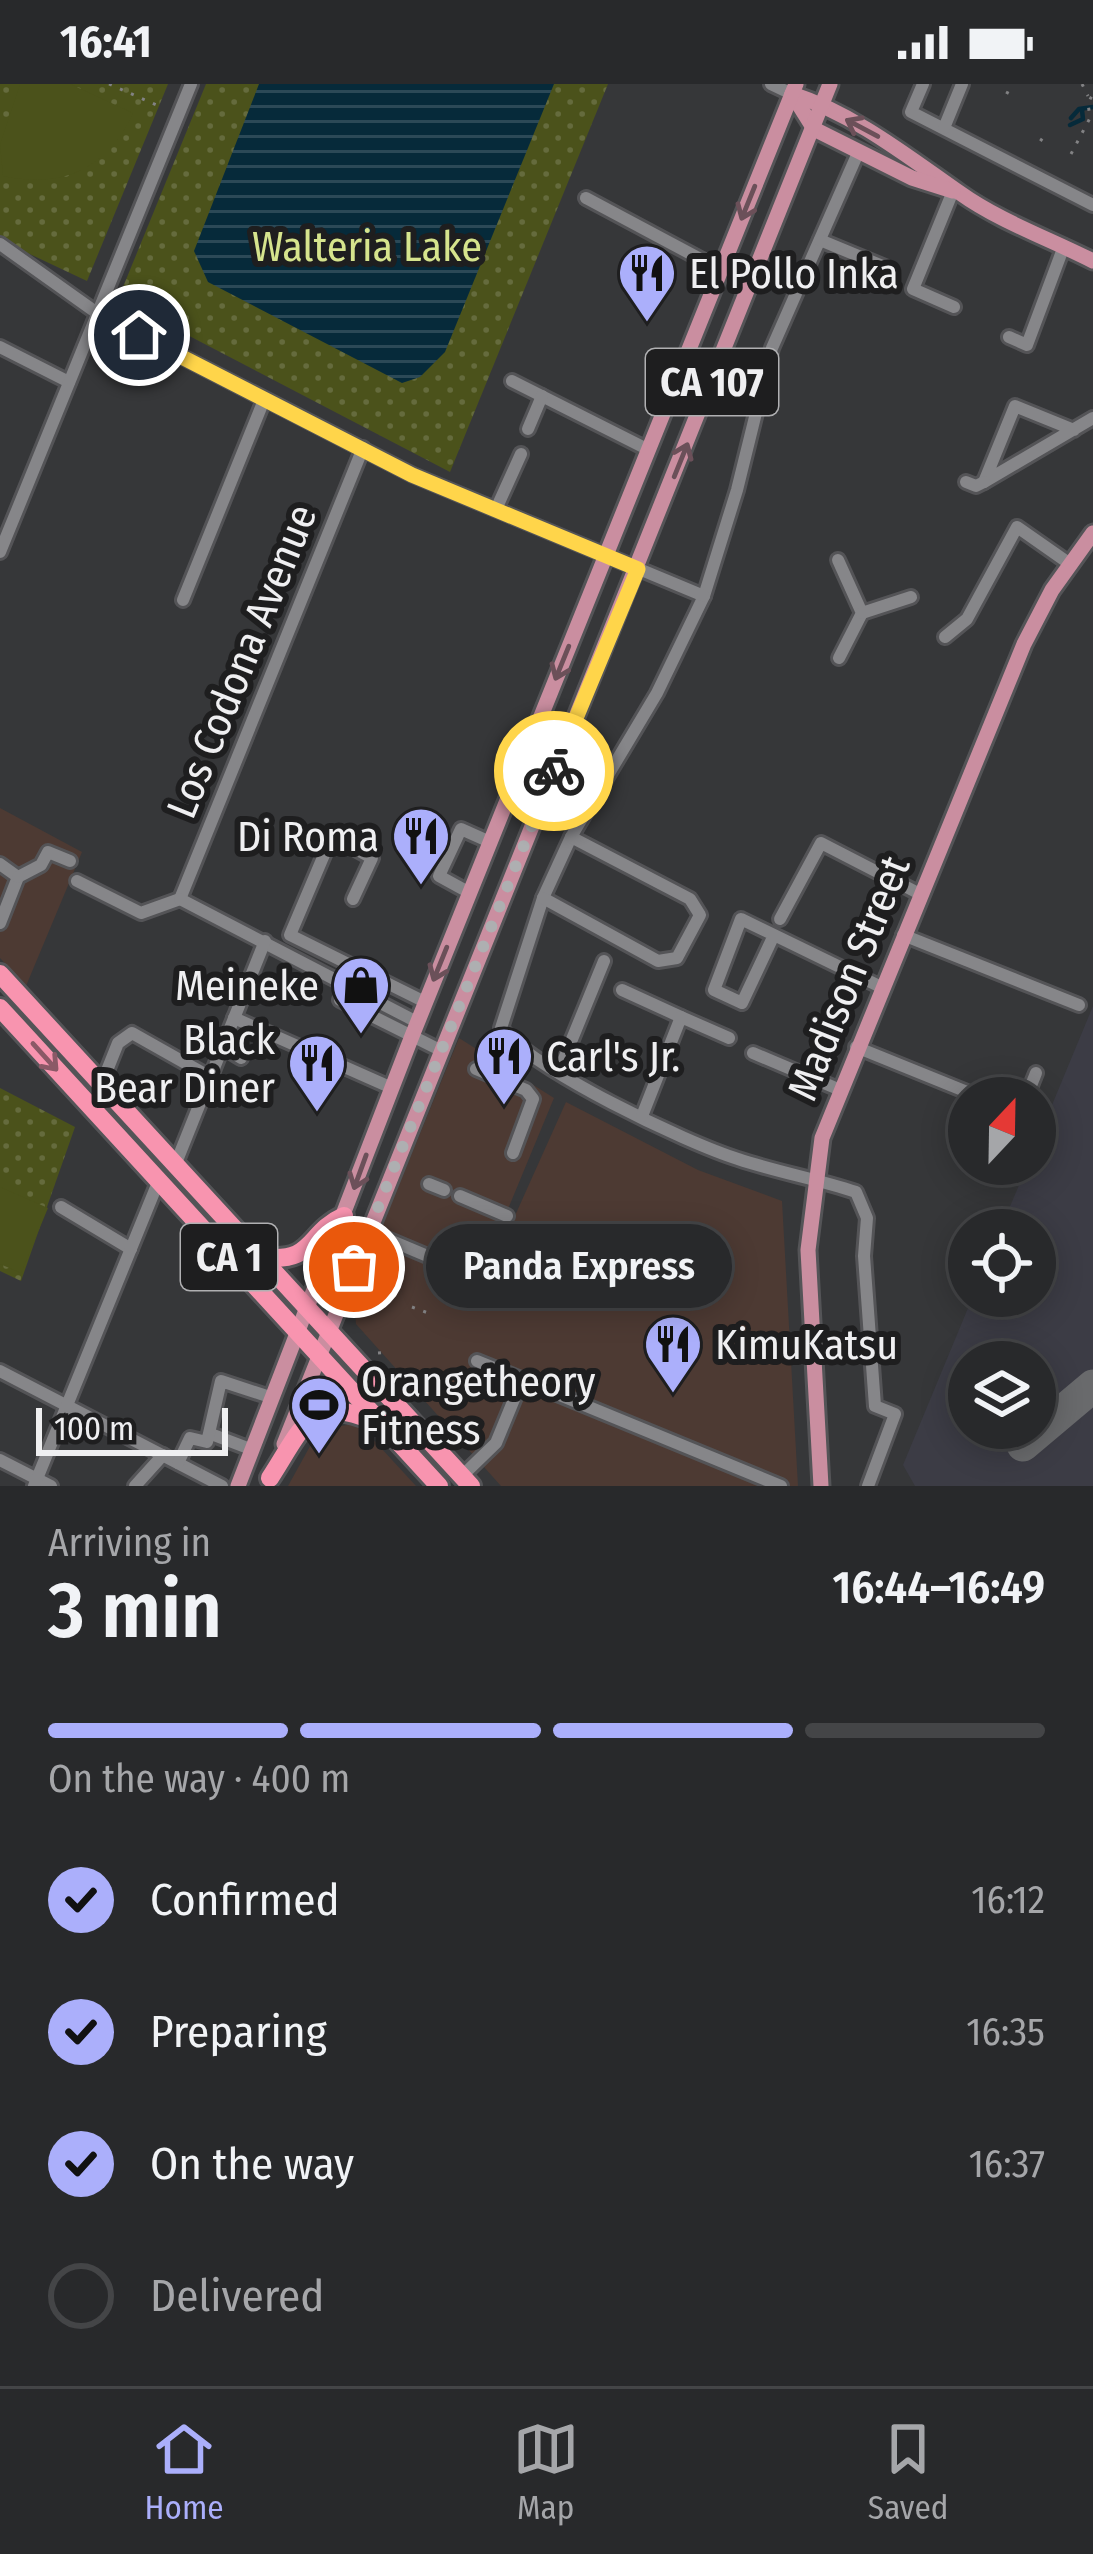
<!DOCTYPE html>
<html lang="en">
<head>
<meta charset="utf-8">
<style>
	body { margin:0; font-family:"Fira Sans Condensed",sans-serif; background:#303133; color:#f1f3f6; height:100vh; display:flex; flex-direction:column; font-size:45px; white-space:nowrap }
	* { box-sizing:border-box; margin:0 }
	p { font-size:39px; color:#a5a6a9 }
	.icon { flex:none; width:66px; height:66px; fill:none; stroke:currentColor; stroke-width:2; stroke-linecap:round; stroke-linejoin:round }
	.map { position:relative; height:1402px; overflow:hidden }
	.drawer { display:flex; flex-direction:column; background:#28292b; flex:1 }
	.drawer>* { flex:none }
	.needle { width:78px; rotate:22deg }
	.buttons { position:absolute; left:948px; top:993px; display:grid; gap:24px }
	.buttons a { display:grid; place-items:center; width:108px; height:108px; border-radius:50%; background:#28292b; box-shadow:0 6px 30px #0003,0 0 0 3px #444547; font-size:60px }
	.scale { position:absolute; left:36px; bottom:30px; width:192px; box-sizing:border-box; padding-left:12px; border:6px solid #efeff1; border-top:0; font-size:33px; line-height:42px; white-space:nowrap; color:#efeff1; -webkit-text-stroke:9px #1e1e1f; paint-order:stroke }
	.pin { position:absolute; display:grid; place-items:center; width:102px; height:102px; color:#fff; margin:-51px; border:6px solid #fff; border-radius:50%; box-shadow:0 3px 12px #0007 }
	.courier { position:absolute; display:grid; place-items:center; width:120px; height:120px; margin:-60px; border:9px solid #ffd54a; border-radius:50%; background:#fff; color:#222; box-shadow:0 3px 15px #0007 }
	.bubble { position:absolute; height:84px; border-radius:42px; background:#28292b; box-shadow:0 6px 30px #0003,0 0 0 3px #444547; font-size:39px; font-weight:600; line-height:84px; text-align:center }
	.head em { font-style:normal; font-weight:600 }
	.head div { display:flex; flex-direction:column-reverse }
	.head { display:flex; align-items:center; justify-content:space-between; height:204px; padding:0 48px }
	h1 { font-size:78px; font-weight:600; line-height:90px }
	.bar { display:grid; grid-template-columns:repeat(4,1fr); gap:18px 12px; align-content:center; height:144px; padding:0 48px }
	.bar i { height:15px; border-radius:9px; background:#444547 }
	.bar .current { background:#abaffb }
	.bar p { grid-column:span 4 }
	ol { padding:0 48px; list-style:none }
	li { display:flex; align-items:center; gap:36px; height:132px }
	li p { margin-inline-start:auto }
	li .icon { padding:12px; border-radius:50%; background:#abaffb; color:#111; stroke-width:4 }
	li:last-child { color:#a5a6a9 }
	li i { width:66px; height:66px; border:6px solid #444547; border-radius:50% }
	.status { display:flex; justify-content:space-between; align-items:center; height:84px; padding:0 60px; background:#28292b; direction:ltr }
	.status svg { height:33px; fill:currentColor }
	.tab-bar { display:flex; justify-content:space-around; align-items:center; height:168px; border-top:3px solid #444547; background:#28292b; font-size:33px; color:#a5a6a9 }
	.tab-bar a { display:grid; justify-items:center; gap:6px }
	.tab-bar .current { color:#abaffb }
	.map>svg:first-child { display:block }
	.commercial { fill:#4d3a33 }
	.built { fill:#3c3c45; fill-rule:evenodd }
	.grass { fill:url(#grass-dots) }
	.pitch { fill:#4b521b }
	.water { fill:url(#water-rules) }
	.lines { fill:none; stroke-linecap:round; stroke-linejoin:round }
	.stream { stroke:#062a3a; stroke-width:4.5 }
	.taxiway { stroke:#696a6c; stroke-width:33 }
	.minor-casing { stroke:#545457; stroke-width:18 }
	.major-casing { stroke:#545457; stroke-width:21 }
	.highway-casing { stroke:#545457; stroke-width:24 }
	.path { stroke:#828284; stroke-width:3; stroke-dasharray:3 9; stroke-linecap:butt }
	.minor { stroke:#868689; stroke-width:12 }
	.major { stroke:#ca8ea0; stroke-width:15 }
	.highway { stroke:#f894af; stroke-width:18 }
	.oneway { stroke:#6b5059 }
	.oneway2 { stroke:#8b5967 }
	.done { stroke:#aeafb1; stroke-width:12; stroke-dasharray:0 21.6 }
	.route { stroke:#ffd54a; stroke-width:15 }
	.labels { text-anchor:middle; stroke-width:12; stroke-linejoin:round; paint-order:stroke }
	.shield { fill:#1e1e1f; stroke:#b0b0b2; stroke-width:3 }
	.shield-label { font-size:39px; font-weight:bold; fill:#efeff1 }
	.park-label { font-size:42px; fill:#d6e48d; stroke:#1e1e1f }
	.poi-label { font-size:42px; fill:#efeff1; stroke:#1e1e1f; text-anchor:start }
	.street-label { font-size:42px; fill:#efeff1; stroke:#1e1e1f }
</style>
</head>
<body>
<div class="status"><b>16:41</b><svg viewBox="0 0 49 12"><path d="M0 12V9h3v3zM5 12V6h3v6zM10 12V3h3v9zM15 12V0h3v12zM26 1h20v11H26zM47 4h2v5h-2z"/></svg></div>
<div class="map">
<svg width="1093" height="1402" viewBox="0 0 1093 1402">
	<defs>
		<pattern id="grass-dots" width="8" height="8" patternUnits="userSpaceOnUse" patternTransform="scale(3)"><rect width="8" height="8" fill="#4b521b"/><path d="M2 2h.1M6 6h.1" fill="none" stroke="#656b3d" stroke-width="1.8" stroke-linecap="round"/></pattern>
		<pattern id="water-rules" width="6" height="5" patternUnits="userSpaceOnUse" patternTransform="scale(3)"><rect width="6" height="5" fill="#062a3a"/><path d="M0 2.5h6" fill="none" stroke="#2b4957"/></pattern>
	</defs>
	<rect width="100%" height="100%" fill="#363739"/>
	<g class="commercial">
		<polygon points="0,724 82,768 26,902 0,874"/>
		<polygon points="459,954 554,1014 481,1190 492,1183 566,1018 698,1086 782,1117 798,1402 501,1402 356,1240 355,1227 384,1156 379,1150"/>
		<polygon points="358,1339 416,1402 288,1402 319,1346"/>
	</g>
	<path class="built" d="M1093,922V1402H915L903,1381L973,1212H1035V1146H1000L1028,1080H1035V1062ZM1035,1278V1344H969V1278Z"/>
	<g class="grass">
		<polygon points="0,0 168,0 87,197 0,156"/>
		<polygon points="206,0 608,0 450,388 126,219 123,203"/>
		<polygon points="0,1004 75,1043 21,1197 0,1187"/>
	</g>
	<g class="pitch">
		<path d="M20,0H70L133,29C108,85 61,105 3,92L0,60Z"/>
		<polygon points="0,1103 48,1124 21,1189 0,1180"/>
	</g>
	<polygon class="water" points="259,0 554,0 445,268 420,293 402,299 208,198 194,167"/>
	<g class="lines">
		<g class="stream">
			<polyline points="1071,34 1079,25 1093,23"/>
			<polyline points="1070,41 1083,35 1082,26"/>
		</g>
		<polyline class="taxiway" points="1023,1361 1093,1302"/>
		<g class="minor-casing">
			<g id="minor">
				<polyline points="771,0 792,10"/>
				<polyline points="923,0 911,28 1093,121"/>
				<polyline points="944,44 962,0"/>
				<path d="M858,69L772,264L737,406L704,512L657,609L571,753L543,814L501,944C532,985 686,1059 738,1075C777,1088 817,1095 856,1108L867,1134L864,1172L875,1322L895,1330L868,1402"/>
				<polyline points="586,114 721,186"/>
				<polyline points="820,156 885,183"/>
				<polyline points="0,160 97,229 413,391 704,512"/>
				<polyline points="954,223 913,205 953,107 959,109"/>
				<polyline points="1009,253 1027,261 1064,162"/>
				<polyline points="0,263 69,298"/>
				<polyline points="512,297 649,366"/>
				<polyline points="528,345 542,312"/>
				<polyline points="1074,346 1015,322 984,398 1093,334"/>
				<polyline points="966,398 976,402 984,398"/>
				<polyline points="497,423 521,370"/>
				<polyline points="0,468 191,0"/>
				<polyline points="838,476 862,529 839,574"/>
				<polyline points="183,516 264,316"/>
				<polyline points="862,529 911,513"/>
				<polyline points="945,553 967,535 1017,443 1070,480"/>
				<polyline points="0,780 18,793 0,839"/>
				<polyline points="18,793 41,781 48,768 70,777"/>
				<polyline points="77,797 141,829 180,815"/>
				<polyline points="470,809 439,792 461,745 490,758"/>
				<polyline points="543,814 658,877 677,874 700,831 690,815 571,753"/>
				<polyline points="180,815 363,364"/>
				<polyline points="180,815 417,938"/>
				<polyline points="353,815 372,774 332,752 290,851 425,918"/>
				<polyline points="780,835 821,759 920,810"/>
				<polyline points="774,851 742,919 714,906 741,835 881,903"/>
				<polyline points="903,851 1079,921"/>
				<polyline points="622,906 681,933"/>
				<polyline points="340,916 438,965"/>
				<polyline points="234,934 392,1004"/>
				<polyline points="223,963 241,974"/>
				<polyline points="856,963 982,1014"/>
				<polyline points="753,969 838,1005"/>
				<polyline points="476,985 526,1006 533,1015 513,1069"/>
				<polyline points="559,987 604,877"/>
				<polyline points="102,999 118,959 132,949 210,993"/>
				<polyline points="1026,1014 1036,989"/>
				<polyline points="642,1032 681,933 729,954"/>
				<polyline points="176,1079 265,857"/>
				<polyline points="429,1100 444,1106"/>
				<polyline points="460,1112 507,1132"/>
				<polyline points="61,1123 131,1165"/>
				<polyline points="368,1147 506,1205"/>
				<polyline points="477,1277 781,1402"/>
				<polyline points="0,1287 222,1402"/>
				<polyline points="211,1350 253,1366"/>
				<polyline points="0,1376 51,1402"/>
				<polyline points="178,1379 190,1354 207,1358 221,1297 273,1314"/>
				<polyline points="462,1392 496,1359 522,1296"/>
				<polyline points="34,1402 159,1096"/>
				<polyline points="135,1402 163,1371"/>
			</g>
		</g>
		<g class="major-casing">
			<g id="major">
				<path d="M792,10C854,30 907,72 960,109C999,137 1050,155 1093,177"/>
				<polyline points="792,10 814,45 912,94 953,107"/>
				<polyline points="284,1360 830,0"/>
				<polyline points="238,1402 412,952 796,0"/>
				<polyline points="821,1402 808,1166 822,1054 1024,560 1052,506 1093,449"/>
			</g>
		</g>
		<g class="highway-casing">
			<g id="highway">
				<polyline points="0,890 471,1402"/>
				<polyline points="0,924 439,1402"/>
				<path d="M262,1173C315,1180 306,1149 344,1132"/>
				<path d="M270,1394C301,1347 310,1308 373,1337"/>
			</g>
		</g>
		<g class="path">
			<polyline points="109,0 161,23"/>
			<polyline points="1082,0 1088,12"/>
			<polyline points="1006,8 1012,11"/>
			<polyline points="1040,55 1043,57"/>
			<polyline points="1071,70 1090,34 1088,19 1093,10"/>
			<polyline points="412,1223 428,1229"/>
			<polyline points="378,1269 389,1268"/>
		</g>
		<use href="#minor" class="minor"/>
		<use href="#major" class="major"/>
		<use href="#highway" class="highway"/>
	</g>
	<defs><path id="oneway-shaft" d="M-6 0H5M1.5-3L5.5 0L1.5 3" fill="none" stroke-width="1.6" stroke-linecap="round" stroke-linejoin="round" transform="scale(3)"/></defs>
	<g class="oneway">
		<use href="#oneway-shaft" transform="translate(862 44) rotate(-152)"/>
		<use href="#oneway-shaft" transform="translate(748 119) rotate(112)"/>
		<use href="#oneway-shaft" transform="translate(681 376) rotate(-68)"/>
		<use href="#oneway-shaft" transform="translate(562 579) rotate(112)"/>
		<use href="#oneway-shaft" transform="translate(440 880) rotate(112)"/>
		<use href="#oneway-shaft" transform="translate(360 1088) rotate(110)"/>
	</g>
	<use class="oneway2" href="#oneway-shaft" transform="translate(45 973) rotate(48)"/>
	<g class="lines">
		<polyline class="done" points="354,1183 554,687"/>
		<polyline class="route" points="139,251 412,391 638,485 554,687"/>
	</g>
	<defs>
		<g id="restaurant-pin" transform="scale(3)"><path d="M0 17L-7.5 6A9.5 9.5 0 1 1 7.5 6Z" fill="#abaffb" stroke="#1e1e1f"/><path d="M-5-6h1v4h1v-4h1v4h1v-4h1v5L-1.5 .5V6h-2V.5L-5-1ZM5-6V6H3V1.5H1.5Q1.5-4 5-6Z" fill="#111"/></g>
		<g id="shop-pin" transform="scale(3)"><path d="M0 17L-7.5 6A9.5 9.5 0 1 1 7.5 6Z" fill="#abaffb" stroke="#1e1e1f"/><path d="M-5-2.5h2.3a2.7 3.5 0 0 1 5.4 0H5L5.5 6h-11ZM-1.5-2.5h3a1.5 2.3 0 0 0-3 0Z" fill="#111"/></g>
		<g id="stadium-pin" transform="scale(3)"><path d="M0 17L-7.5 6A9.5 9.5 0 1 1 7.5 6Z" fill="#abaffb" stroke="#1e1e1f"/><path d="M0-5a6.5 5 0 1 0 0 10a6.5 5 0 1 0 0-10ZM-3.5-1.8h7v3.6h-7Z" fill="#111"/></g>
	</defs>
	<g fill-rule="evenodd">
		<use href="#restaurant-pin" x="647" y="189"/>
		<use href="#restaurant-pin" x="421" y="752"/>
		<use href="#shop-pin" x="361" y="901"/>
		<use href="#restaurant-pin" x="504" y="972"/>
		<use href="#restaurant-pin" x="317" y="979"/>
		<use href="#restaurant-pin" x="673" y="1260"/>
		<use href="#stadium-pin" x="319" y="1321"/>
	</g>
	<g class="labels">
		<g class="shield">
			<rect x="646" y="265" width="132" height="66" rx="9"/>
			<rect x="181" y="1140" width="96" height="66" rx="9"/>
		</g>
		<g class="shield-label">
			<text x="712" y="312">CA 107</text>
			<text x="229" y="1187">CA 1</text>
		</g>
		<g class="park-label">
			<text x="367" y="177">Walteria Lake</text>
		</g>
		<g class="poi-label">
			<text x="689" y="204">El Pollo Inka</text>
			<text x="379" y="767" text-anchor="end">Di Roma</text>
			<text x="319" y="916" text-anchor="end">Meineke</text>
			<text x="275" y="970" text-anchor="end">Black<tspan x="275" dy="48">Bear Diner</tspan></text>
			<text x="546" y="987">Carl's Jr.</text>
			<text x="715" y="1275">KimuKatsu</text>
			<text x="361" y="1312">Orangetheory<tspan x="361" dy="48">Fitness</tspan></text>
		</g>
		<g class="street-label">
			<text transform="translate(241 577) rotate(-68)" y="15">Los Codona Avenue</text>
			<text transform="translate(848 894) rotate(-68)" y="15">Madison Street</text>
		</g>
	</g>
</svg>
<div class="buttons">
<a><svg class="needle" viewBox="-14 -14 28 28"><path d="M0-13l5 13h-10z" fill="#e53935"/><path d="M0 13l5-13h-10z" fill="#a5a6a9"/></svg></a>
<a><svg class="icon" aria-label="locate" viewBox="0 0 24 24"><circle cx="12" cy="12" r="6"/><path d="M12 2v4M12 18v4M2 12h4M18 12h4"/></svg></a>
<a><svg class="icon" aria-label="layers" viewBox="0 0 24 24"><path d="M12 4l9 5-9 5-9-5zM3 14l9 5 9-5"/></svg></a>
</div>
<div class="scale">100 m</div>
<div class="pin" style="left:354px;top:1183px;background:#ea580c"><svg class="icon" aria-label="bag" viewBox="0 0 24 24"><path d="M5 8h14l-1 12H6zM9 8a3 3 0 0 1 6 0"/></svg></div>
<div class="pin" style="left:139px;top:251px;background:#1f2937"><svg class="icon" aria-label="home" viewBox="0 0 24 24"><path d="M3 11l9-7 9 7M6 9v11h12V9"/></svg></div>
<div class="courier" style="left:554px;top:687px"><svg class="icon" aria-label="bike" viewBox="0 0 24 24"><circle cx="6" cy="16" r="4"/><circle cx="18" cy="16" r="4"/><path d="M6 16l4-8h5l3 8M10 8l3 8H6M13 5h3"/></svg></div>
<div class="bubble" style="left:426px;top:1140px;width:306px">Panda Express</div>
</div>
<section class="drawer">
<div class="head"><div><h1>3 min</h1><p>Arriving in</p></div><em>16:44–16:49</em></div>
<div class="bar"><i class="current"></i><i class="current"></i><i class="current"></i><i></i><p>On the way · 400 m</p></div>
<ol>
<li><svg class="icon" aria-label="check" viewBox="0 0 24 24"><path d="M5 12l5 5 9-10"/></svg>Confirmed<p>16:12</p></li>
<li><svg class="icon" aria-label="check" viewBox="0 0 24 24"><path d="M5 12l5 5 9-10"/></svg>Preparing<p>16:35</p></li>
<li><svg class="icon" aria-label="check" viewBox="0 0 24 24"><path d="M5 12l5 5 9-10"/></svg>On the way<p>16:37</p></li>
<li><i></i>Delivered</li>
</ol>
</section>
<nav class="tab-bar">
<a class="current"><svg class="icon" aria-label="home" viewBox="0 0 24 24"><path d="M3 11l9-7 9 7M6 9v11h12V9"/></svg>Home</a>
<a><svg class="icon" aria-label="map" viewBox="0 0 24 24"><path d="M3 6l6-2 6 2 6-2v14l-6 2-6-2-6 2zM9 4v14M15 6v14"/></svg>Map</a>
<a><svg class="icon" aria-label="saved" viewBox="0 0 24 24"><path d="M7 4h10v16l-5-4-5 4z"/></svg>Saved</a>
</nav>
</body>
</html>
